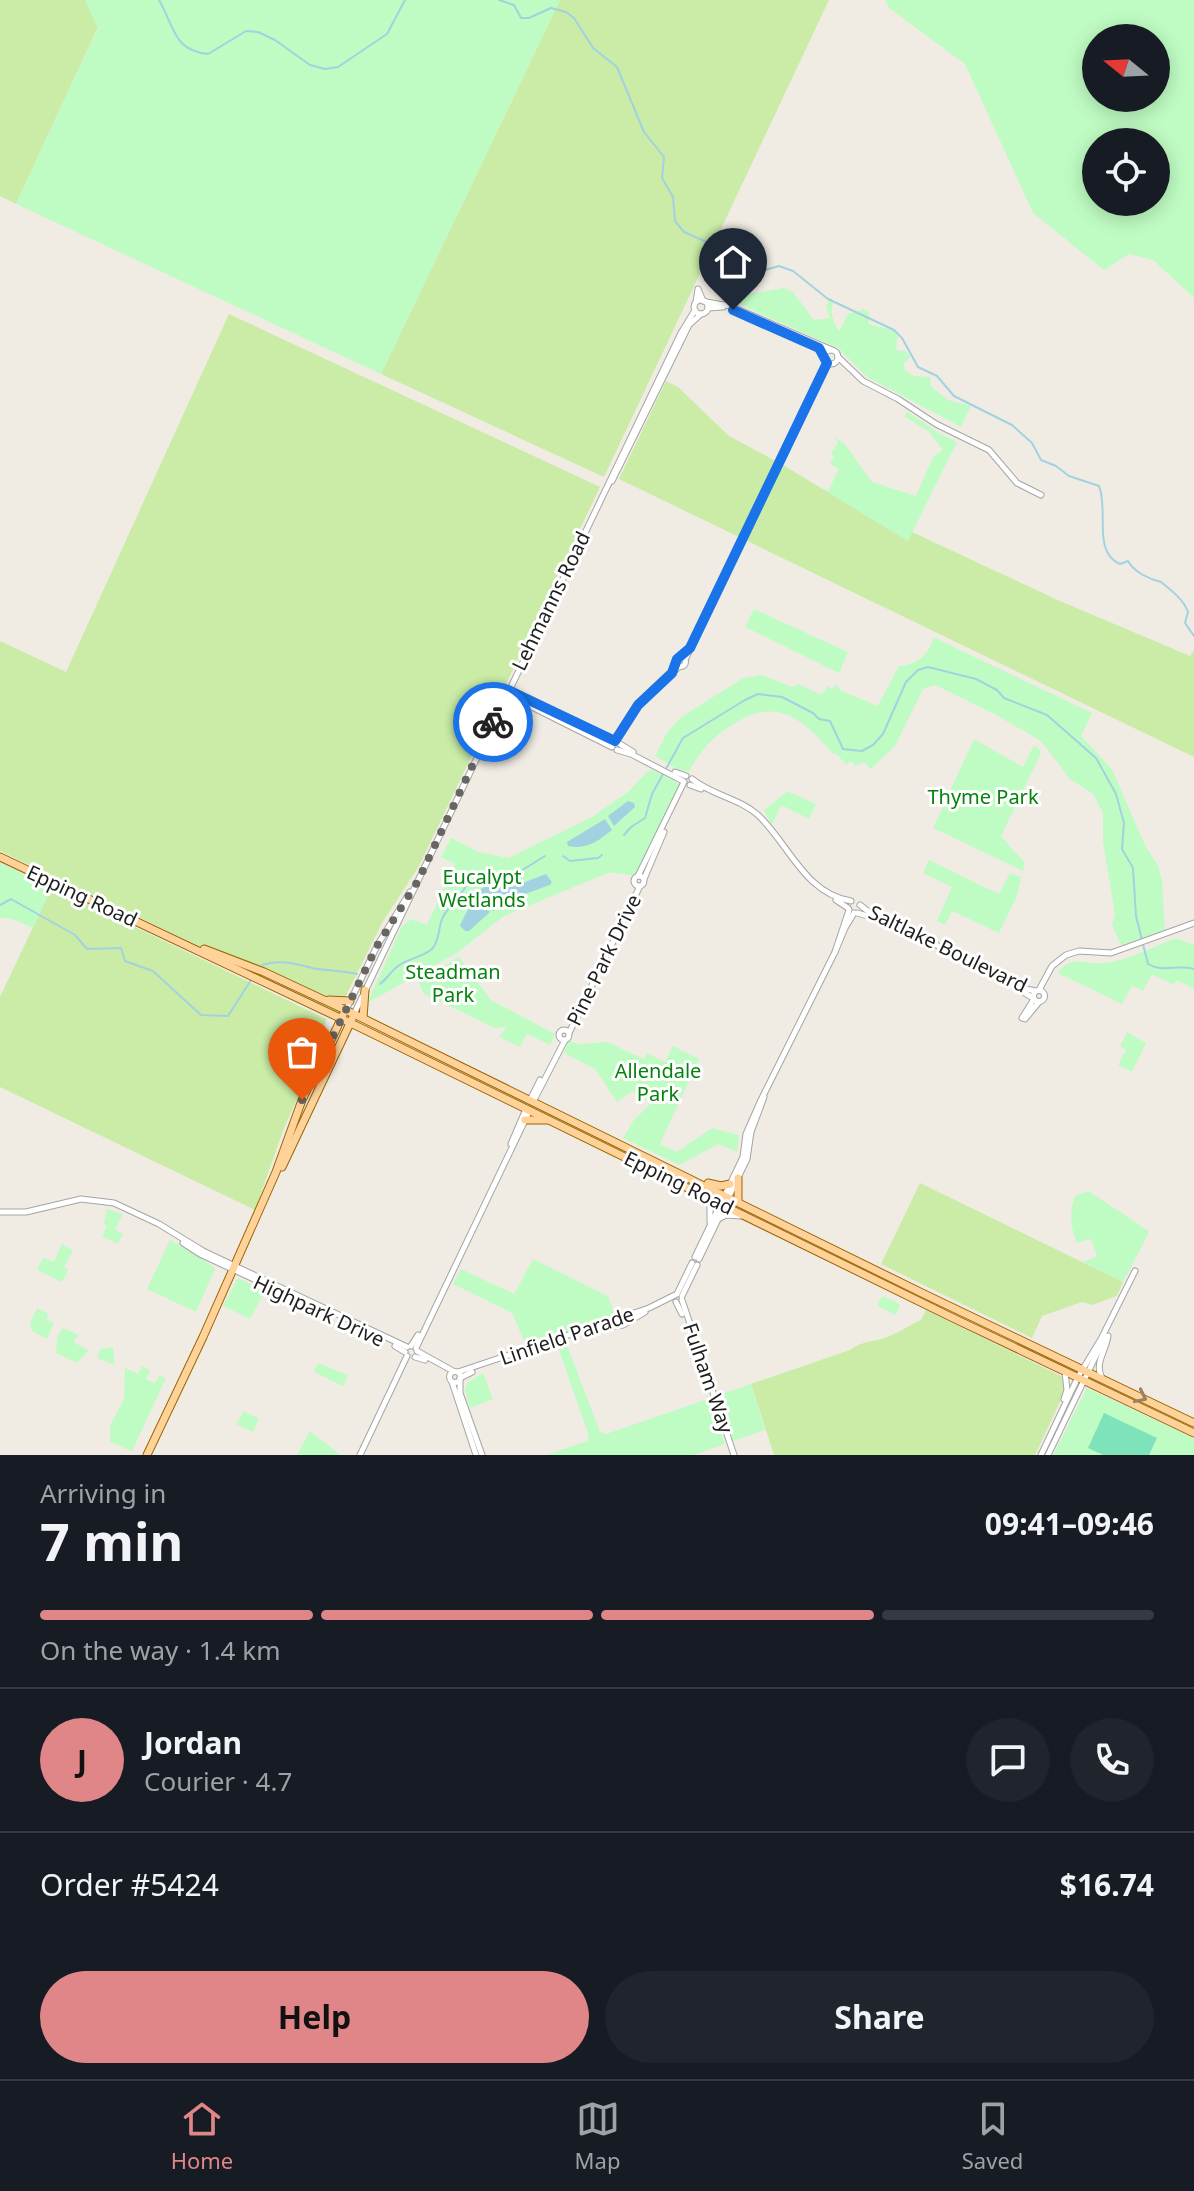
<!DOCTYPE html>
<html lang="en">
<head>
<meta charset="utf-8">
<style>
	body { margin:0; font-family:"Noto Sans",sans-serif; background:#20242c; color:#f1f3f6; height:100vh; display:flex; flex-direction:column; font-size:30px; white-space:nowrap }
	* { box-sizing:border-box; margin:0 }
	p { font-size:26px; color:#9ea1a6 }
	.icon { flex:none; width:44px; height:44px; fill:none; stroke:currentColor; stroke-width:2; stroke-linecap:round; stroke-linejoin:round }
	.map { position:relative; height:1455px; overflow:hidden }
	.sheet { display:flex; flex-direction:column; background:#171b24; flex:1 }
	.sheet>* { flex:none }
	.needle { width:52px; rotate:288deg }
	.buttons { position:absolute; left:1082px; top:24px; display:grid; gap:16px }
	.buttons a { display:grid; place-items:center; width:88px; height:88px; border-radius:50%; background:#171b24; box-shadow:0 4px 20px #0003; font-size:40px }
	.pin { position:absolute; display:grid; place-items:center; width:68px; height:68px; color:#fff; margin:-82px -34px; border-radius:50% 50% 50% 0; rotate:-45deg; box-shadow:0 0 8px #0007 }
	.pin .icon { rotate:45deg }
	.courier { position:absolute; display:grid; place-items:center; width:80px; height:80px; margin:-40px; border:6px solid #1a73e8; border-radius:50%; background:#fff; color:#222; box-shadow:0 2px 10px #0007 }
	.headline em { font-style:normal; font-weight:700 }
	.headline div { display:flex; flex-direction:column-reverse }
	.headline { display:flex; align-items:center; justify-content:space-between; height:136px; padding:0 40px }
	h1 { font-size:52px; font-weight:700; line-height:60px }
	.bar { display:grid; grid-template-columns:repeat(4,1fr); gap:12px 8px; align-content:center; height:96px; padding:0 40px }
	.bar i { height:10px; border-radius:6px; background:#363941 }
	.bar .active { background:#e18688 }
	.bar p { grid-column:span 4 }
	.line { display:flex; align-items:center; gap:20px; padding:0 40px; border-top:2px solid #363941 }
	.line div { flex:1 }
	.round { display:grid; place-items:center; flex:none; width:84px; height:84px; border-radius:42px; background:#20242c }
	.cta { display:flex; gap:16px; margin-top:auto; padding:16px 40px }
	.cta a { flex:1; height:92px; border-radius:48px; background:#e18688; color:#111; font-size:32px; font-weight:700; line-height:92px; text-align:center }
	.cta a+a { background:#20242c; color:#f1f3f6 }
	.menu { display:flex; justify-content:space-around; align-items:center; height:112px; border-top:2px solid #363941; background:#171b24; font-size:22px; color:#9ea1a6 }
	.menu a { display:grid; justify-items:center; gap:4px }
	.menu .active { color:#e18688 }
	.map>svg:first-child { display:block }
	.grass { fill:#caeca7 }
	.park { fill:#bffcc3; fill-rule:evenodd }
	.pitch { fill:#7ee3bb }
	.water { fill:#a2d2e0 }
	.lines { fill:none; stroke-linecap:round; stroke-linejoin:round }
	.stream { stroke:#a2d2e0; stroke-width:2 }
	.minor-casing { stroke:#a5a5a5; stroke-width:7 }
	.major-casing { stroke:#996500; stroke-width:9 }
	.minor { stroke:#fff; stroke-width:5 }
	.major { stroke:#ffd29a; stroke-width:7 }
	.oneway { stroke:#9a8162 }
	.done { stroke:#686663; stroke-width:8; stroke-dasharray:0 14.4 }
	.route { stroke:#1a73e8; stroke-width:10 }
	.labels { text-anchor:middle; stroke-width:6; stroke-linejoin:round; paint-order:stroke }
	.street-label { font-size:20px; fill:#1e1e1e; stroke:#fff }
	.park-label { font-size:20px; fill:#06830f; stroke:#fff }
</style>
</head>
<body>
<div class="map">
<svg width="1194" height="1455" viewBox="0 0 1194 1455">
	<rect width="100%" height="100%" fill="#f0ece4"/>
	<g class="grass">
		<polygon points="0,0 85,0 98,27 16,204 0,196"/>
		<polygon points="560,0 829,0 604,477 381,374"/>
		<polygon points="229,314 600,487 419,866 382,923 338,1012 0,851 0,641 66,672"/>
		<polygon points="666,381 678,387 729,436 783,465 907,540 912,532 1060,601 1190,656 1194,650 1194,757 619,479"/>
		<polygon points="52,887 326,1019 324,1038 284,1128 255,1210 0,1087 0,997"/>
		<polygon points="920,1183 1123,1282 1117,1296 1092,1305 1082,1302 1042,1316 1032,1338 881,1264"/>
		<path d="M926,1310L1063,1377L1065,1391L1035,1455H774L751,1384L850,1350C861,1341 874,1342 887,1337C899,1333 909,1325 921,1320Z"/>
	</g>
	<g class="park">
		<polygon points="85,0 560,0 381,374 16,204 98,28"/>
		<path d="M885,0H1194V298L1153,260L1129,254L1104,270L1033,213L965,64L889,8ZM1156,38V98H1096V38ZM1156,142V202H1096V142Z"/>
		<path d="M784,288L793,292L814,320L830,318L826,306L831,298L834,301C829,310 833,323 839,331L848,314L864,309L869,312V324L895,331L898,334L896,350L905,351L911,356L904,363L905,370L914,376L930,377L931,386L948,400L971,406L961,427L867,377L838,348L734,302L745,295Z"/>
		<polygon points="908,412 937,432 957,442 908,541 816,485 828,491 839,469 830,464 834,456 831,454 838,442 833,437 844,443 872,482 916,496 933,457 943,450 929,432 904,416"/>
		<polygon points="754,609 848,652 839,673 745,627"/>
		<path d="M933,637L1092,713L1081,736L1112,769L1144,843L1158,866L1162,880L1165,930L1121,945L1112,925L1115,914L1103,842V813L1093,794L1070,779L1041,741L996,715L935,685L923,689L895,746L871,769L864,762L855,766L851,761L846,765L836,753L833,754C806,722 779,696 737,722C715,734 701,749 689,772L675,768L655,756L668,731L680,718L743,678L762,675L792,687L798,684L822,695L827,686L833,689L835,684L842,691L878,706L899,666C916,665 931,654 933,637Z"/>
		<polygon points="974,739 1023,767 1034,745 1040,750 1041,753 1001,836 1025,863 1023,871 933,828"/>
		<path d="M650,769L671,778L681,786L638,874C629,878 619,871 608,873L504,916L457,953L367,1003L402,926L412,919L427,925L455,864L441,857L451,838L479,852L508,858L592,817L628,792Z"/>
		<polygon points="788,791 816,804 809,819 781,805 772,825 764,810"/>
		<polygon points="929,860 999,894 1010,873 1021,877 1017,896 999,933 952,911 945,925 937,921 952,887 923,873"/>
		<polygon points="0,863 52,887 33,928 13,919 0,918"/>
		<path d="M1176,938L1194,945V989L1177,980L1174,985L1152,974L1143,991L1132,986L1122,1004L1058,973C1071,954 1085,965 1104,963C1127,961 1154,946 1176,938Z"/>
		<polygon points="459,957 491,1000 555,1034 550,1045 527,1034 520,1047 499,1037 506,1027 495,1028 424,994 418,981"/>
		<polygon points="1127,1032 1146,1043 1132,1072 1118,1065 1126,1050 1120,1046"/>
		<polygon points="568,1041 579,1044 607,1042 644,1059 647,1053 665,1062 673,1046 699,1059 660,1144 677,1152 712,1128 739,1135 737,1152 719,1144 679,1165 623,1138 633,1121 651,1103 632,1091 617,1102 595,1069 564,1053"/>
		<path d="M1089,1191C1108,1205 1129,1216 1149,1232L1123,1282L1083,1262L1097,1256L1091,1239L1077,1243C1070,1227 1069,1213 1075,1196Z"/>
		<polygon points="107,1209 123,1214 115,1230 123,1234 117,1244 102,1236 107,1226 104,1224"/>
		<polygon points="170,1240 203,1259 215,1269 196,1312 147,1289"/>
		<polygon points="62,1244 73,1250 64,1267 68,1270 62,1282 37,1270 43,1258 54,1262"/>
		<polygon points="533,1259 608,1296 615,1314 560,1338 526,1345 512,1313 453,1284 461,1269 514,1294"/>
		<polygon points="238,1278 265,1291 250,1319 223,1306"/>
		<polygon points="882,1296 900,1304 896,1315 877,1306"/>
		<polygon points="37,1308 49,1314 46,1319 54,1323 47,1339 32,1331 30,1323"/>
		<polygon points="63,1328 79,1335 73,1342 89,1350 77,1363 56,1353 57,1337"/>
		<polygon points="567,1345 600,1432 606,1434 708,1399 725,1444 694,1455 546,1455 587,1441 589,1436 559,1350 560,1348 563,1351 562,1347"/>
		<polygon points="113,1347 115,1365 97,1358 100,1349"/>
		<polygon points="318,1363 348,1375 343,1386 314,1372"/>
		<polygon points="142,1366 150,1370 146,1379 155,1383 160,1375 166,1378 132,1451 110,1442 110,1426 124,1399 125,1368 138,1374"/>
		<polygon points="483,1373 493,1399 470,1408 465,1390 467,1383"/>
		<polygon points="751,1384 765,1430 733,1441 718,1395"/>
		<polygon points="1087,1388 1194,1438 1194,1455 1053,1455"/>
		<polygon points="244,1411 259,1419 253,1432 236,1424"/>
		<polygon points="310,1431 340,1455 297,1455"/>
	</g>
	<polygon class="pitch" points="1104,1413 1157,1438 1149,1455 1103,1455 1088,1448"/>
	<g class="water">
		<polygon points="628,801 634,803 635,807 614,826 608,816"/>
		<path d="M605,819L612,830C598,841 587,850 568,846L567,842Z"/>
		<polygon points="546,874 552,882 550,885 522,895 493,911 477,898 481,889 486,886 512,887"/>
		<polygon points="476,900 490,912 469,931 465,931 460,926 461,923 472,902"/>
	</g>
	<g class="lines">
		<g class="stream">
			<path d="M159,0C175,28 173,50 208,54L246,31L258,32L275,40L310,65L325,69L338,67L387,34L405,0"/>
			<path d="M499,0L514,5L521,18H529L551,8L566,12L574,18L593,48L617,67L644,132L664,157L662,178L673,197L675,221L684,232L720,248L744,270L758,272L779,266L793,271L828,299L894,330L902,338L918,367L937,376L954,396L1012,425L1032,443L1041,460L1056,466L1069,476L1099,486C1109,510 1092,552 1120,564L1128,561C1134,572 1149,579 1161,582C1171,590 1184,600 1188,612L1185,623L1194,636"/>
			<path d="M624,835L631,827L645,818L652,794L683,738L745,700L758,694L782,697L813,713L819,719L830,721L843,749L862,751L873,745L883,734L906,682L918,670L928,667L976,679L997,690L1004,698L1047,715L1096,758L1116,794L1124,823L1122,849L1133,868L1136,916L1148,964C1163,973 1178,964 1194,969"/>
			<polyline points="563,856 570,861 598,858 602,855"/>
			<polyline points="486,871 501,876 516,874 545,856"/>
			<polyline points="0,905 11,899 75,935 87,949 121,948 125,961 153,971 201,1015 228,1016 251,980"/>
			<path d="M262,965C280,959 296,964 312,968C326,971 341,970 357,974"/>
			<path d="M380,984C387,979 391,971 398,966C407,959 423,957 432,949C440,940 438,929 442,919C449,903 463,897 470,878"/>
		</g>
		<g class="minor-casing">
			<g id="minor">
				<circle cx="701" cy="307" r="7"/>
				<polyline points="696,302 698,289 703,301"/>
				<polyline points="706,302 730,306 832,350"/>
				<polyline points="708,308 723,307"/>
				<polyline points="813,345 824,355"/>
				<circle cx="831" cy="357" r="7"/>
				<polyline points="838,357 863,381 898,399 936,424 989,450 1017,483 1041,495"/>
				<polyline points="612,481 689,325 701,314"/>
				<circle cx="681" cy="662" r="4.5"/>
				<polyline points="685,660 827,363"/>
				<polyline points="508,690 568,720"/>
				<polyline points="506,694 612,747"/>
				<polyline points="599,735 613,741"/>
				<polyline points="615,741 643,699 680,666"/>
				<polyline points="620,744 633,752"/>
				<polyline points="617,750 631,754 683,781"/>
				<polyline points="675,772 686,776"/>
				<path d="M692,779C711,795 739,798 758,815C789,844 804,893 851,901"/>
				<polyline points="690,785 701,789"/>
				<circle cx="639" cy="881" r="5"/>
				<polyline points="638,876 684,782"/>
				<polyline points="644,879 664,832"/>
				<polyline points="836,900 848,908"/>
				<polyline points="860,905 869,912 1026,989 1036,991"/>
				<polyline points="849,910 835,952 845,928 854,913"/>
				<polyline points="857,913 871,917"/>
				<polyline points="1020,990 1033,998"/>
				<polyline points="1039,990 1052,966 1066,955 1079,951 1111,953 1194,923"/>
				<circle cx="1039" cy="996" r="5.5"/>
				<polyline points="1034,999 1022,1018 1025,1019 1039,1002"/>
				<polyline points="346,1010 377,946 410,892"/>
				<polyline points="354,1014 681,333 695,310"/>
				<circle cx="564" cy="1035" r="5"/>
				<polyline points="569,1033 640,886"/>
				<polyline points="530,1100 540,1080"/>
				<polyline points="533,1102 565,1040"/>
				<polyline points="511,1144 526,1109"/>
				<polyline points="710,1199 710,1222"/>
				<polyline points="0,1212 26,1212 81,1199 114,1203 159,1224 203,1251 407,1347"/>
				<polyline points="720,1218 726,1215 741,1216"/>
				<polyline points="183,1243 200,1254 271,1287"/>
				<polyline points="695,1257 743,1157 746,1134 761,1100 835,952"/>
				<polyline points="699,1259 747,1159 751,1132 764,1097"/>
				<polyline points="677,1294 692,1263"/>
				<polyline points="682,1296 697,1265"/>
				<polyline points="682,1300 734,1455"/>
				<polyline points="676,1302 682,1314"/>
				<polyline points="599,1328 623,1325 645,1312"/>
				<polyline points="395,1346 405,1352"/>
				<polyline points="411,1346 418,1335"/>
				<polyline points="416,1348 530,1110"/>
				<polyline points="417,1351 453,1371"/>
				<polyline points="415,1357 425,1360"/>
				<circle cx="455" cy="1377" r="5.5"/>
				<polyline points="458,1372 649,1308 675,1295"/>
				<polyline points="460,1378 472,1372"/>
				<path d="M1102,1378C1094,1363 1106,1351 1108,1336"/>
				<polyline points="460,1379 460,1393 482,1455"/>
				<polyline points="452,1382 476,1455"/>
				<polyline points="1064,1399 1067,1390 1065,1372"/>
				<polyline points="360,1455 407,1356"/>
				<polyline points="1041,1455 1078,1377 1101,1339 1135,1271"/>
				<polyline points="1048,1455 1105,1337"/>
			</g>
		</g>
		<g class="major-casing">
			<g id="major">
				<polyline points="0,857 361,1028 951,1317 1194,1433"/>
				<polyline points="204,949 264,972 354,1014 922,1293 1194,1423"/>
				<polyline points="329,1000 350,1001"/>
				<polyline points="363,1018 365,990"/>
				<polyline points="525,1120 548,1120"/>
				<polyline points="282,1167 352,1019"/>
				<polyline points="708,1183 721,1186 730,1184"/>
				<polyline points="738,1202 738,1178"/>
				<polyline points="147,1455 203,1337 276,1172 302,1100 343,1015"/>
			</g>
		</g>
		<use href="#minor" class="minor"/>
		<use href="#major" class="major"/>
	</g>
	<defs><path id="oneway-chevron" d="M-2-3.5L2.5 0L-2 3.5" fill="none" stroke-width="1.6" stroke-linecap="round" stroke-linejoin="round" transform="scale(2)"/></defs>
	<use class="oneway" href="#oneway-chevron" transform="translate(1141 1397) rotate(26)"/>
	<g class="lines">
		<polyline class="done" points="302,1100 377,946 418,881 493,722"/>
		<polyline class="route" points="493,722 508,690 615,741 638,705 672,673 677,659 690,648 827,363 819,348 733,310"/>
	</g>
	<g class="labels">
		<g class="street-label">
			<text transform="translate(551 601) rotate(-64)" y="7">Lehmanns Road</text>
			<text transform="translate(82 896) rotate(25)" y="7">Epping Road</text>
			<text transform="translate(948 949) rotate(26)" y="7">Saltlake Boulevard</text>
			<text transform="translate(604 960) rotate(-64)" y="7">Pine Park Drive</text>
			<text transform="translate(679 1183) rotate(26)" y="7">Epping Road</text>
			<text transform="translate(319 1311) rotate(25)" y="7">Highpark Drive</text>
			<text transform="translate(567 1336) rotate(-19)" y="7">Linfield Parade</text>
			<text transform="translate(708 1378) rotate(71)" y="7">Fulham Way</text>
		</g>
		<g class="park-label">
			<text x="983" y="804">Thyme Park</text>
			<text x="482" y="884">Eucalypt<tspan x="482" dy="23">Wetlands</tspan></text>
			<text x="453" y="979">Steadman<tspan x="453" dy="23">Park</tspan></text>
			<text x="658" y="1078">Allendale<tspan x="658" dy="23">Park</tspan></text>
		</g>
	</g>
</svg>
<div class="buttons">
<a><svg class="needle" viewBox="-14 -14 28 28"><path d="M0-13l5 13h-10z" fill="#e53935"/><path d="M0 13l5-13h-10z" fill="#9ea1a6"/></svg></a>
<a><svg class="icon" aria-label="locate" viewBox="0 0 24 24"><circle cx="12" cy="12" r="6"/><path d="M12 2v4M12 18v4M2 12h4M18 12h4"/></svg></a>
</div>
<div class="pin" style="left:302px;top:1100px;background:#ea580c"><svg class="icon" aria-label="bag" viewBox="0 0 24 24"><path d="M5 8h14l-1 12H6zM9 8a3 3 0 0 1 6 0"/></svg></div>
<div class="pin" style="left:733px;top:310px;background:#1f2937"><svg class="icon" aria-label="home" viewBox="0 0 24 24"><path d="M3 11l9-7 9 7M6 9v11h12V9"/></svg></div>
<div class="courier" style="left:493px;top:722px"><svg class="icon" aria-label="bike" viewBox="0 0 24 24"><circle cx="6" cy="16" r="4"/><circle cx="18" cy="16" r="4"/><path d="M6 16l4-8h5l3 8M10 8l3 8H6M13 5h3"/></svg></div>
</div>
<section class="sheet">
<div class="headline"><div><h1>7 min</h1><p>Arriving in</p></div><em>09:41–09:46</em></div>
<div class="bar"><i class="active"></i><i class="active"></i><i class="active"></i><i></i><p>On the way · 1.4 km</p></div>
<div class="line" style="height:144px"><b class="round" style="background:#e18688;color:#111">J</b><div><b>Jordan</b><p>Courier · 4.7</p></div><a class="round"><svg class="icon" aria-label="chat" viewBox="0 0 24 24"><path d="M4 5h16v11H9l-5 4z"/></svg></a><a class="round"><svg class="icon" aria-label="phone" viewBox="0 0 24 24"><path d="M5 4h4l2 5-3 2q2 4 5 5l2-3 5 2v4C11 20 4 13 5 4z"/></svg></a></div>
<div class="line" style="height:104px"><div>Order #5424</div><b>$16.74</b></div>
<div class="cta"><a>Help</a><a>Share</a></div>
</section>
<nav class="menu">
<a class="active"><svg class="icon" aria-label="home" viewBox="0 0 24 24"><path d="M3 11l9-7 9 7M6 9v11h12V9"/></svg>Home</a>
<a><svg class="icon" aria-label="map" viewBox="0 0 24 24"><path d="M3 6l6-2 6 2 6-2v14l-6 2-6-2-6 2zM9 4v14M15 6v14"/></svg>Map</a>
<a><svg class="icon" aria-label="saved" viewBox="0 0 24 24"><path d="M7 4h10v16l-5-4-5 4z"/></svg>Saved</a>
</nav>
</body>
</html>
